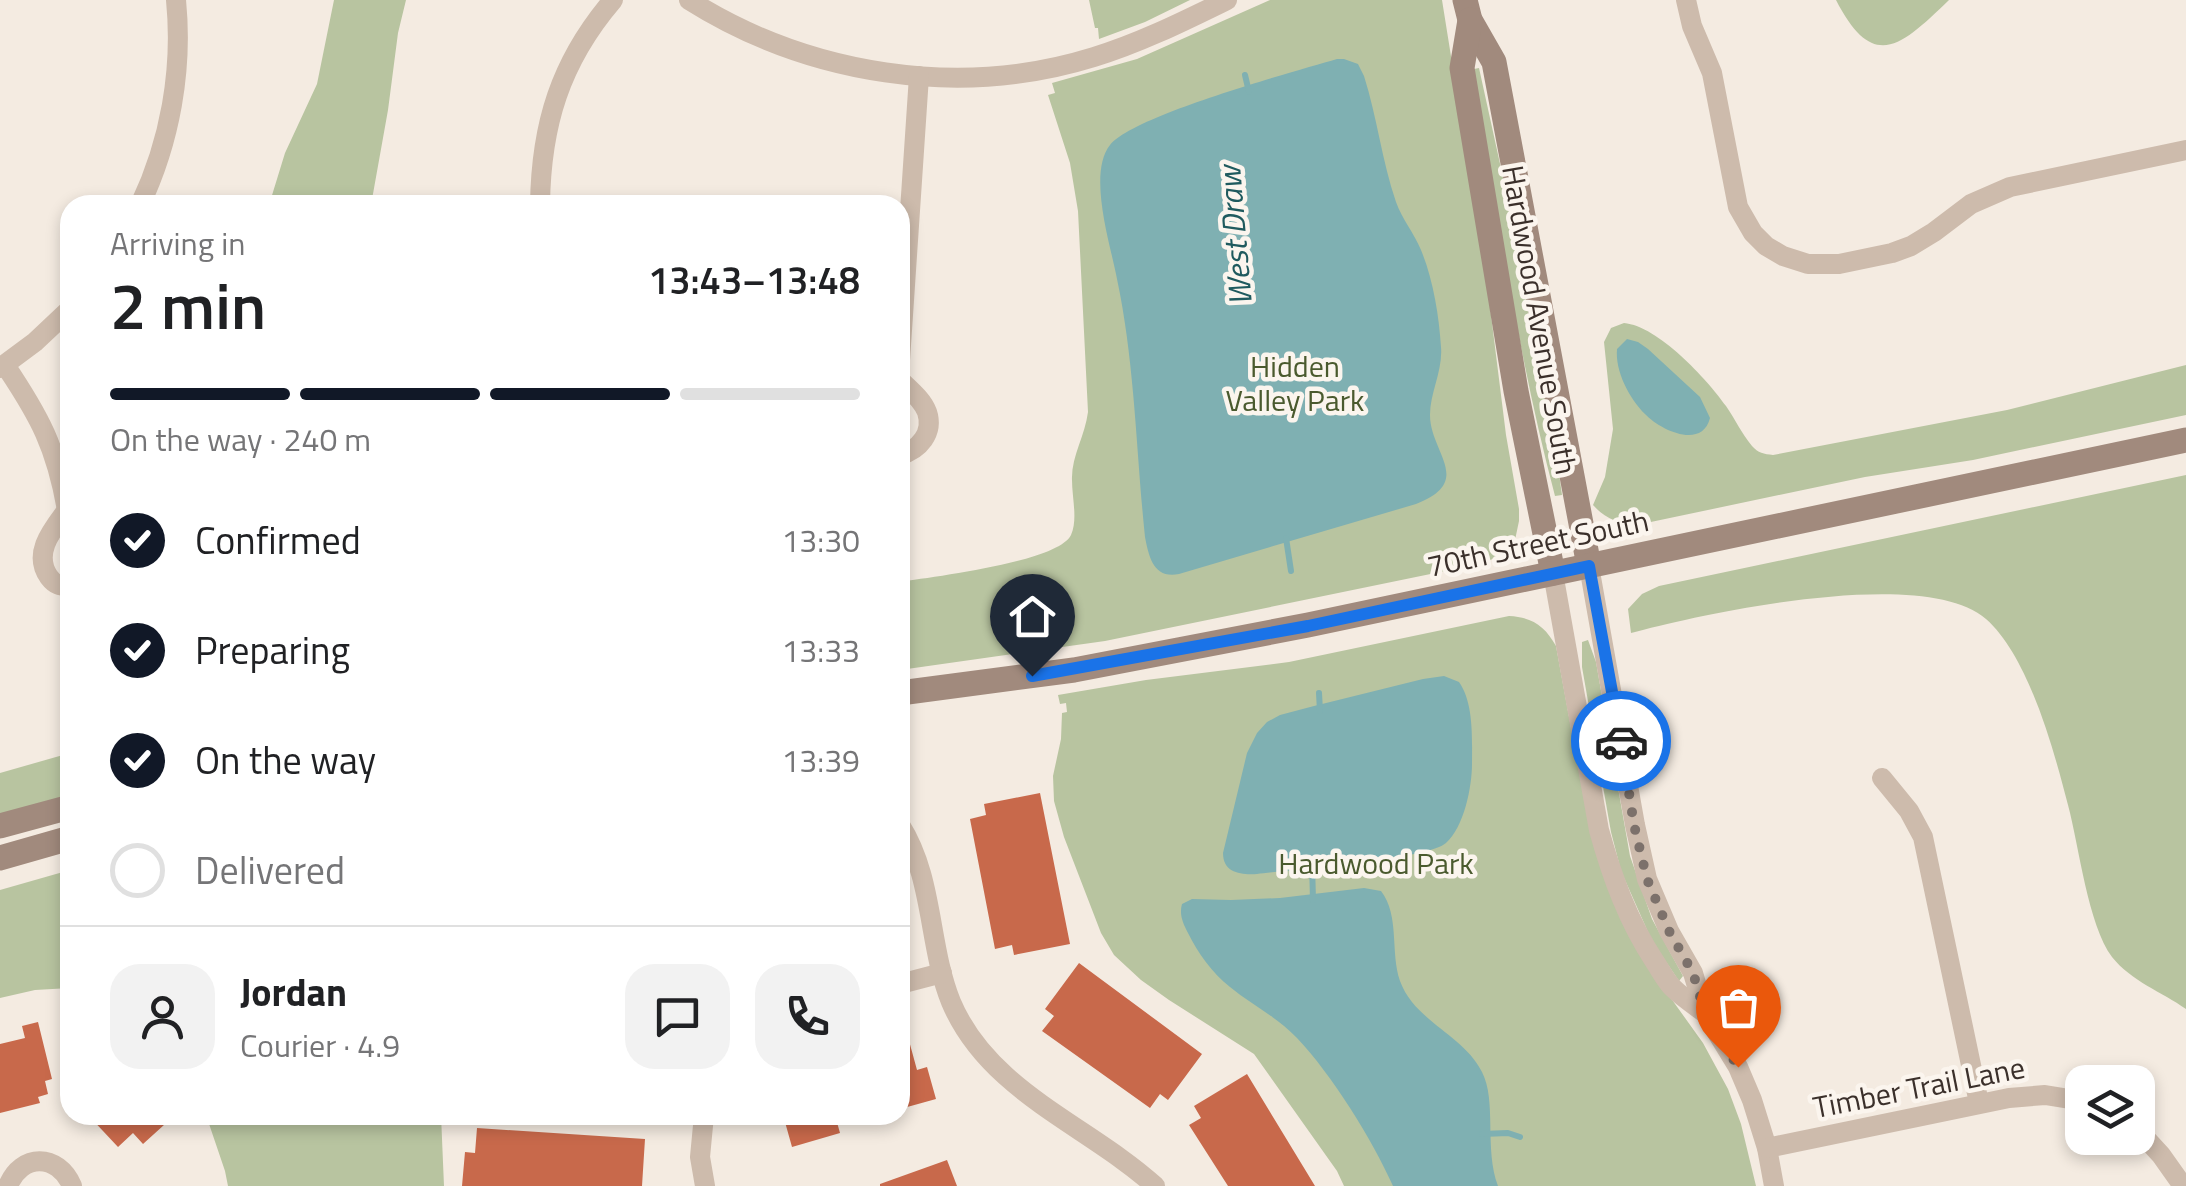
<!DOCTYPE html>
<html lang="en">
<head>
<meta charset="utf-8">
<style>
	body { margin:0; font-family:"Titillium Web",sans-serif; background:#f2f2f2; color:#202124; height:100vh; display:flex; flex-direction:column; font-size:38px; white-space:nowrap }
	* { box-sizing:border-box; margin:0 }
	p { font-size:32px; color:#757577 }
	.icon { flex:none; width:55px; height:55px; fill:none; stroke:currentColor; stroke-width:2; stroke-linecap:round; stroke-linejoin:round }
	.map { position:relative; flex:1; overflow:hidden }
	.details { position:absolute; left:60px; top:195px; width:850px; height:930px; display:flex; flex-direction:column; background:#fff; border-radius:30px; box-shadow:0 5px 15px #0003 }
	.details>* { flex:none }
	.controls { position:absolute; left:2065px; top:1065px; display:grid; gap:20px }
	.controls a { display:grid; place-items:center; width:90px; height:90px; border-radius:20px; background:#fff; box-shadow:0 5px 15px #0003; font-size:50px }
	.pin { position:absolute; display:grid; place-items:center; width:85px; height:85px; color:#fff; margin:-102px -42px; border-radius:50% 50% 50% 0; rotate:-45deg; box-shadow:0 0 10px #0007 }
	.pin .icon { rotate:45deg }
	.courier { position:absolute; display:grid; place-items:center; width:100px; height:100px; margin:-50px; border:8px solid #1a73e8; border-radius:50%; background:#fff; color:#222; box-shadow:0 2px 12px #0007 }
	.head em { font-style:normal; font-weight:600 }
	.head div { display:flex; flex-direction:column-reverse }
	.head { display:flex; align-items:center; justify-content:space-between; height:170px; padding:0 50px }
	h1 { font-size:65px; font-weight:600; line-height:75px }
	.bar { display:grid; grid-template-columns:repeat(4,1fr); gap:15px 10px; align-content:center; height:120px; padding:0 50px }
	.bar i { height:12px; border-radius:8px; background:#e0e0e0 }
	.bar .on { background:#111827 }
	.bar p { grid-column:span 4 }
	.line { display:flex; align-items:center; gap:25px; padding:0 50px; border-top:2px solid #e0e0e0 }
	.line div { flex:1 }
	.round { display:grid; place-items:center; flex:none; width:105px; height:105px; border-radius:30px; background:#f2f2f2 }
	ol { padding:0 50px; list-style:none }
	li { display:flex; align-items:center; gap:30px; height:110px }
	li p { margin-inline-start:auto }
	li .icon { padding:10px; border-radius:50%; background:#111827; color:#fff; stroke-width:4 }
	li:last-child { color:#757577 }
	li i { width:55px; height:55px; border:5px solid #e0e0e0; border-radius:50% }
	.map>svg:first-child { display:block }
	.green { fill:#b8c4a0 }
	.water { fill:#7fb0b2 }
	.lines { fill:none; stroke-linecap:round; stroke-linejoin:round }
	.stream { stroke:#7fb0b2; stroke-width:6 }
	.building { fill:#c8694b }
	.street { stroke:#cdbbac; stroke-width:20 }
	.secondary { stroke:#a18a7d; stroke-width:25 }
	.done { stroke:#7c716b; stroke-width:10; stroke-dasharray:0 18 }
	.route { stroke:#1a73e8; stroke-width:12 }
	.labels { text-anchor:middle; stroke-width:9; stroke-linejoin:round; paint-order:stroke }
	.street-label { font-size:30px; fill:#3b302b; stroke:#fbf5ee }
	.park-label { font-size:30px; fill:#4a5a2e; stroke:#fbf5ee }
	.water-label { font-size:32px; font-style:italic; fill:#1f5a5e; stroke:#fbf5ee }
</style>
</head>
<body>
<div class="map">
<svg width="2186" height="1186" viewBox="0 0 2186 1186">
	<rect width="100%" height="100%" fill="#f4ebe1"/>
	<g class="green">
		<polygon points="334,0 406,0 398,33 388,110 371,205 269,205 285,153 317,84"/>
		<polygon points="1089,0 1190,0 1145,22 1099,39 1098,28 1095,28"/>
		<path d="M1270,0H1442L1486,275L1506,435L1519,509V521L1515,540L1501,555L1484,563L1105,641L900,670V582C932,577 1058,562 1071,535C1078,519 1072,498 1072,480C1071,457 1085,436 1088,412L1078,211L1070,163L1048,95L1055,93L1052,83L1137,59Z"/>
		<path d="M1836,0H1949C1902,45 1874,74 1836,0Z"/>
		<path d="M1479,68C1510,210 1543,351 1562,495L1555,496C1518,356 1497,212 1474,69Z"/>
		<path d="M1624,323C1658,326 1707,379 1726,406C1735,419 1742,434 1752,446C1758,453 1764,454 1773,455L2007,410L2186,365V415L1973,460L1865,477L1646,523C1624,525 1608,522 1593,505L1605,477L1613,429L1604,342L1611,328Z"/>
		<path d="M2186,475V1009C2162,992 2131,981 2112,957C2088,925 2079,846 2068,805C2054,751 2029,657 1986,619C1925,565 1705,613 1631,633L1628,609L1642,594L1659,586Z"/>
		<path d="M1509,616C1532,617 1545,626 1556,646L1589,826L1655,976L1703,1043L1728,1089L1741,1124L1756,1186H1344L1337,1171L1254,1054L1169,1000L1141,980L1114,955L1101,933L1064,837L1054,801L1053,776L1061,739L1062,713L1067,712L1066,703L1060,704L1058,695L1146,680L1289,662Z"/>
		<polygon points="1588,640 1596,662 1630,856 1652,919 1683,976 1679,981 1652,941 1621,871 1611,832 1582,667 1582,642"/>
		<polygon points="70,753 70,796 0,815 0,773"/>
		<polygon points="70,870 70,988 35,990 0,998 0,890"/>
		<polygon points="206,1115 441,1115 444,1186 228,1186 225,1171"/>
	</g>
	<g class="water">
		<path d="M1344,59L1358,64L1364,76C1377,117 1382,161 1396,202C1402,219 1414,233 1421,250C1433,279 1439,315 1441,347C1443,371 1430,392 1430,415C1430,453 1475,481 1416,504L1179,574C1154,579 1149,558 1145,537C1136,451 1135,364 1117,279C1111,246 1087,174 1110,145C1134,115 1293,72 1337,59Z"/>
		<path d="M1627,339L1638,342L1648,349L1700,397L1710,418C1702,450 1660,430 1645,414C1629,398 1615,371 1617,349Z"/>
		<path d="M1444,676L1459,682C1474,703 1472,739 1472,764C1472,787 1464,827 1446,843C1428,859 1290,870 1257,874C1241,875 1223,873 1223,853L1247,753L1257,733L1267,722L1280,715L1314,706L1423,679Z"/>
		<path d="M1364,888L1381,891C1400,916 1390,952 1400,981C1415,1022 1463,1034 1482,1072C1497,1101 1484,1149 1498,1186H1393C1372,1139 1332,1075 1297,1038C1277,1017 1252,1005 1230,987C1212,973 1198,953 1188,933C1183,923 1179,915 1182,904L1192,899L1231,900L1280,898Z"/>
	</g>
	<g class="lines">
		<g class="stream">
			<polyline points="1245,75 1249,92"/>
			<polyline points="1286,538 1291,571"/>
			<polyline points="1319,693 1320,711"/>
			<polyline points="1312,863 1313,900"/>
			<polyline points="1482,1134 1508,1133 1520,1137"/>
		</g>
	</g>
	<g class="building">
		<polygon points="1040,793 1070,944 1014,955 1012,945 995,949 970,819 986,815 984,804"/>
		<polygon points="1079,963 1202,1054 1168,1100 1160,1094 1150,1108 1042,1031 1054,1016 1045,1009"/>
		<polygon points="38,1022 52,1079 45,1081 48,1094 38,1097 40,1103 0,1113 0,1044 25,1038 22,1026"/>
		<polygon points="900,1026 905,1026 917,1070 927,1067 936,1099 900,1109"/>
		<polygon points="1247,1074 1315,1186 1228,1186 1189,1125 1201,1118 1194,1106"/>
		<polygon points="88,1115 175,1115 143,1144 133,1133 118,1147"/>
		<polygon points="783,1115 835,1115 840,1133 792,1147"/>
		<polygon points="477,1128 645,1139 642,1186 462,1186 465,1152 475,1153"/>
		<polygon points="947,1160 957,1186 880,1186 880,1184"/>
	</g>
	<g class="lines">
		<g class="street">
			<path d="M689,0C808,75 959,99 1094,57C1140,43 1184,21 1227,0"/>
			<polyline points="1686,0 1692,26 1712,73 1738,207 1753,233 1766,246 1783,256 1808,264 1839,264 1892,253 1911,246 1934,232 1971,204 2010,187 2186,150"/>
			<path d="M140,205C170,142 183,70 176,0"/>
			<path d="M540,205C541,125 560,62 613,0"/>
			<polyline points="900,360 919,76"/>
			<path d="M5,365C40,417 56,447 67,510L70,513"/>
			<polyline points="0,368 35,342 70,309"/>
			<path d="M900,380C909,389 922,399 927,412C934,433 919,450 900,455"/>
			<path d="M67,510C53,529 32,553 49,577C55,585 60,586 70,587"/>
			<polyline points="1589,566 1635,825 1647,879 1669,931 1693,973 1705,1013 1738,1067 1752,1100 1767,1148 1774,1186"/>
			<path d="M1553,573L1599,830C1612,877 1628,921 1655,962C1661,971 1666,981 1673,988C1682,997 1694,1005 1705,1013"/>
			<polyline points="1882,778 1909,811 1923,837 1979,1103"/>
			<path d="M900,825C934,878 928,945 951,1002C989,1092 1088,1125 1155,1186"/>
			<polyline points="900,984 942,973"/>
			<polyline points="704,1115 700,1157 705,1186"/>
			<polyline points="2138,1130 2161,1155 2183,1186"/>
			<polyline points="1767,1148 2009,1098 2045,1095 2082,1101"/>
			<path d="M8,1186C21,1153 58,1153 72,1186"/>
		</g>
		<g class="secondary">
			<polyline points="1465,0 1470,20 1494,62 1589,566"/>
			<polyline points="1470,20 1462,68 1516,391 1553,573"/>
			<polyline points="900,693 1074,670 1308,625 2186,440"/>
			<polyline points="0,826 70,807"/>
			<polyline points="0,858 70,838"/>
		</g>
	</g>
	<g class="lines">
		<polyline class="done" points="1621,741 1634,825 1647,879 1669,931 1693,973 1705,1013 1738,1067"/>
		<polyline class="route" points="1032,676 1308,626 1589,566 1621,741"/>
	</g>
	<g class="labels">
		<g class="street-label">
			<text transform="translate(1539 320) rotate(80)" y="10">Hardwood Avenue South</text>
			<text transform="translate(1538 544) rotate(-12)" y="10">70th Street South</text>
			<text transform="translate(1919 1088) rotate(-11)" y="10">Timber Trail Lane</text>
		</g>
		<g class="park-label">
			<text x="1295" y="377">Hidden<tspan x="1295" dy="34">Valley Park</tspan></text>
			<text x="1376" y="874">Hardwood Park</text>
		</g>
		<g class="water-label">
			<text transform="translate(1235 236) rotate(-95)" y="11">West Draw</text>
		</g>
	</g>
</svg>
<div class="controls">
<a><svg class="icon" aria-label="layers" viewBox="0 0 24 24"><path d="M12 4l9 5-9 5-9-5zM3 14l9 5 9-5"/></svg></a>
</div>
<div class="pin" style="left:1738px;top:1067px;background:#ea580c"><svg class="icon" aria-label="bag" viewBox="0 0 24 24"><path d="M5 8h14l-1 12H6zM9 8a3 3 0 0 1 6 0"/></svg></div>
<div class="pin" style="left:1032px;top:676px;background:#1f2937"><svg class="icon" aria-label="home" viewBox="0 0 24 24"><path d="M3 11l9-7 9 7M6 9v11h12V9"/></svg></div>
<div class="courier" style="left:1621px;top:741px"><svg class="icon" aria-label="car" viewBox="0 0 24 24"><path d="M5 17H2v-5l4-1 3-4h7l3 4 3 1v5h-3M9 17h6M6 11h13"/><circle cx="7" cy="17" r="2"/><circle cx="17" cy="17" r="2"/></svg></div>
<section class="details">
<div class="head"><div><h1>2 min</h1><p>Arriving in</p></div><em>13:43–13:48</em></div>
<div class="bar"><i class="on"></i><i class="on"></i><i class="on"></i><i></i><p>On the way · 240 m</p></div>
<ol>
<li><svg class="icon" aria-label="check" viewBox="0 0 24 24"><path d="M5 12l5 5 9-10"/></svg>Confirmed<p>13:30</p></li>
<li><svg class="icon" aria-label="check" viewBox="0 0 24 24"><path d="M5 12l5 5 9-10"/></svg>Preparing<p>13:33</p></li>
<li><svg class="icon" aria-label="check" viewBox="0 0 24 24"><path d="M5 12l5 5 9-10"/></svg>On the way<p>13:39</p></li>
<li><i></i>Delivered</li>
</ol>
<div class="line" style="height:180px"><a class="round"><svg class="icon" aria-label="person" viewBox="0 0 24 24"><circle cx="12" cy="8" r="4"/><path d="M4 21q1-7 8-7t8 7"/></svg></a><div><b>Jordan</b><p>Courier · 4.9</p></div><a class="round"><svg class="icon" aria-label="chat" viewBox="0 0 24 24"><path d="M4 5h16v11H9l-5 4z"/></svg></a><a class="round"><svg class="icon" aria-label="phone" viewBox="0 0 24 24"><path d="M5 4h4l2 5-3 2q2 4 5 5l2-3 5 2v4C11 20 4 13 5 4z"/></svg></a></div>
</section>
</div>
</body>
</html>
